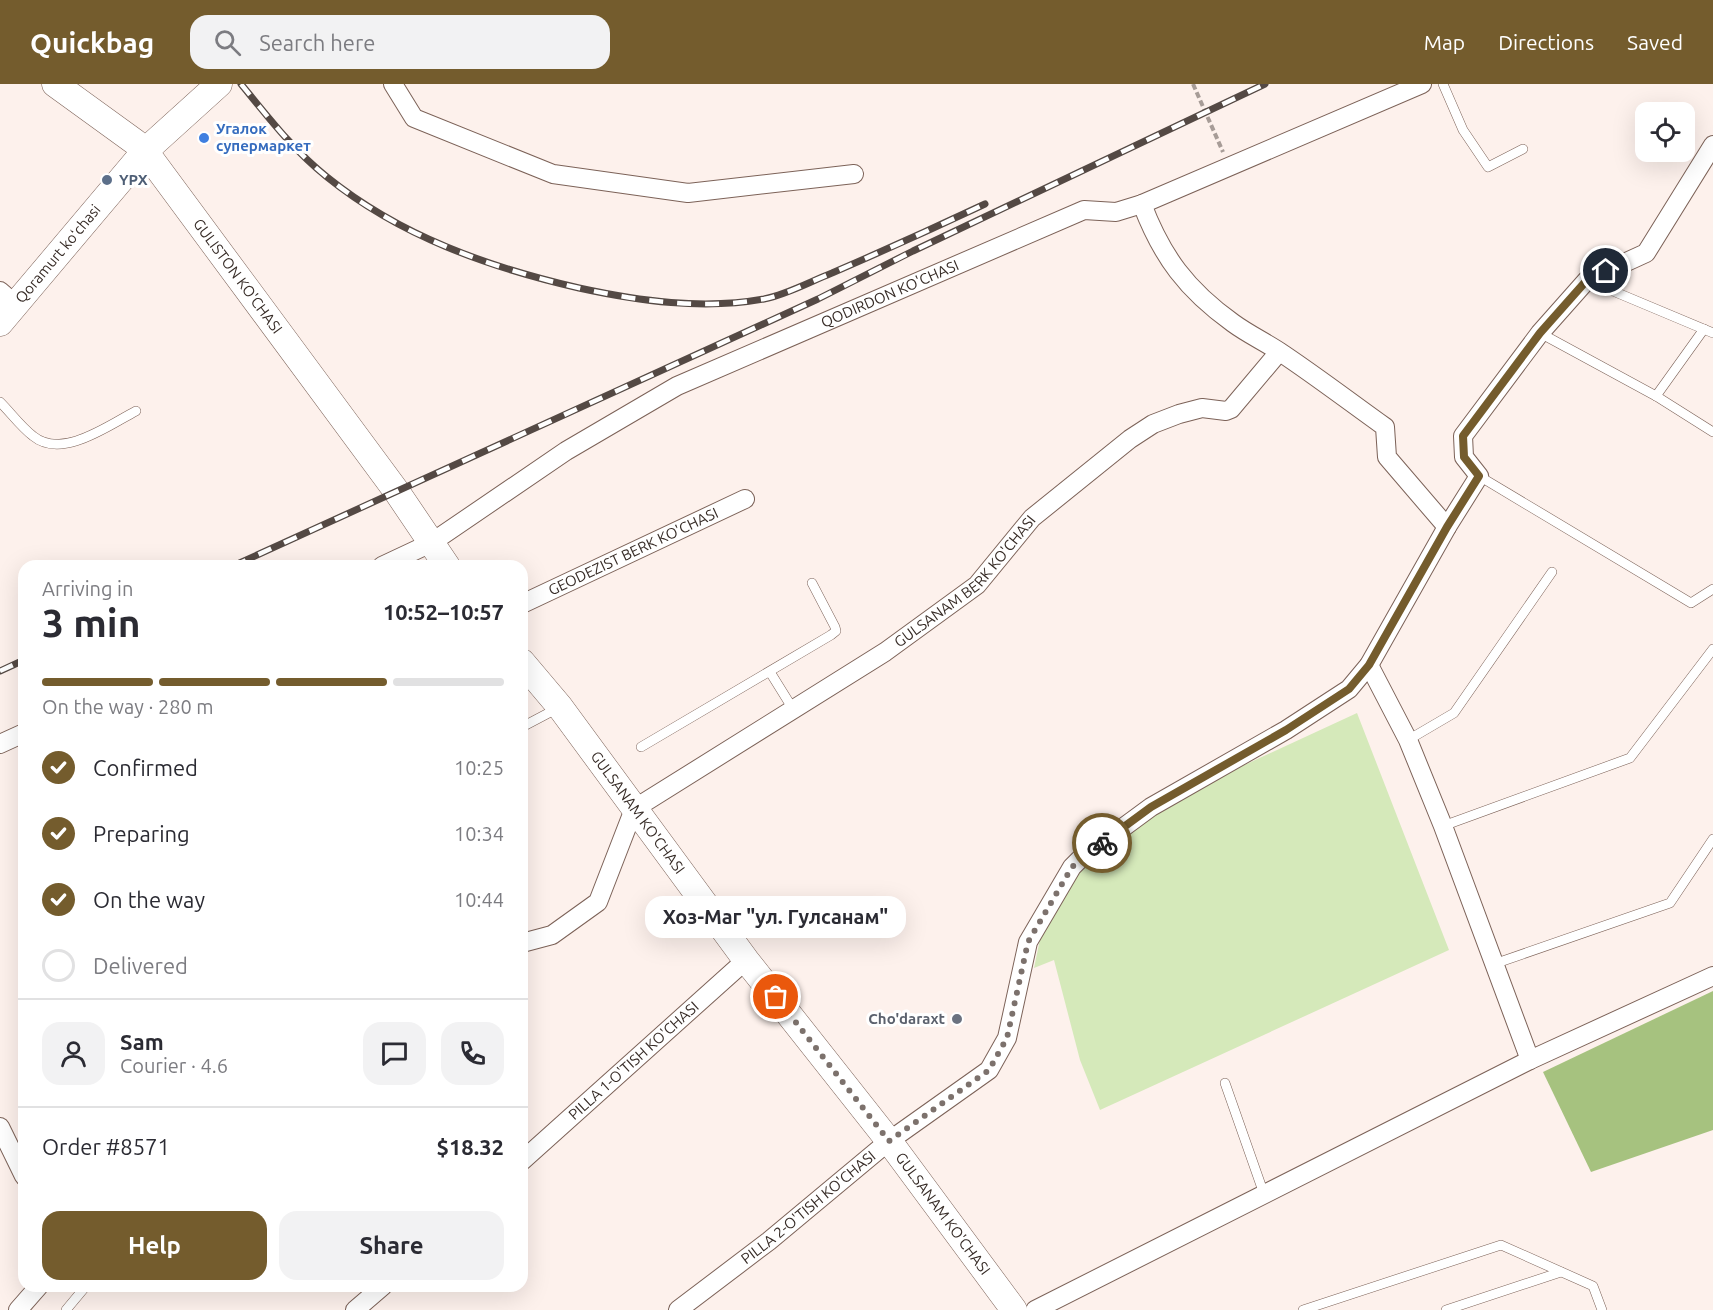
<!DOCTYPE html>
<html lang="en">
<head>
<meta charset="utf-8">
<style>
	body { margin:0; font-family:Ubuntu,sans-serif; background:#f2f2f3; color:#2b2b33; height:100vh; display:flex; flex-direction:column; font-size:22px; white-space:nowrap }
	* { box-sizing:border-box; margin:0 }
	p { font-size:20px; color:#7c7c81 }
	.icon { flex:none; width:33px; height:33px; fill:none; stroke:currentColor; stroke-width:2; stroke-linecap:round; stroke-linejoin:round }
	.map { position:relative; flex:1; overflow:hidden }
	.panel { position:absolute; left:18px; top:476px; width:510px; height:732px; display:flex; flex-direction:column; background:#fff; border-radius:18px; box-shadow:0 6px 24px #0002 }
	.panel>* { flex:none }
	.fabs { position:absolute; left:1635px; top:18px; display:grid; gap:12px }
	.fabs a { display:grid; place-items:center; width:60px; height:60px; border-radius:12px; background:#fff; box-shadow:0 6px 24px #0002; font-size:30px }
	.pin { position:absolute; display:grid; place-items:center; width:51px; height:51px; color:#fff; margin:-26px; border:3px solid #fff; border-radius:50%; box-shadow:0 2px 6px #0007 }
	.courier { position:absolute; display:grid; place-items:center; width:60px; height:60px; margin:-30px; border:4px solid #745c2d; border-radius:50%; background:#fff; color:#222; box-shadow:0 2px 8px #0007 }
	.bubble { position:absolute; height:42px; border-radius:18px; background:#fff; box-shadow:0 6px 24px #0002; font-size:20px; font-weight:600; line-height:42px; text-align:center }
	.overview em { font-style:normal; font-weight:600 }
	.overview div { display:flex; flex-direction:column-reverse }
	.overview { display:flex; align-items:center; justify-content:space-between; height:102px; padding:0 24px }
	h1 { font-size:39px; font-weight:600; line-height:45px }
	.bar { display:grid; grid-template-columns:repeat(4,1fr); gap:9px 6px; align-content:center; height:72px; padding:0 24px }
	.bar i { height:8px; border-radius:4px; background:#e1e1e2 }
	.bar .current { background:#745c2d }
	.bar p { grid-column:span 4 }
	.line { display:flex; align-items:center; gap:15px; padding:0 24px; border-top:2px solid #e1e1e2 }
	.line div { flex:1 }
	.round { display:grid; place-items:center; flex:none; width:63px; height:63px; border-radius:18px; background:#f2f2f3 }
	ol { padding:0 24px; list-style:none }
	li { display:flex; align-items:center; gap:18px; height:66px }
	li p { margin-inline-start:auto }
	li .icon { padding:6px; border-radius:50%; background:#745c2d; color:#fff; stroke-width:4 }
	li:last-child { color:#7c7c81 }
	li i { width:33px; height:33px; border:3px solid #e1e1e2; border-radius:50% }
	.action { display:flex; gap:12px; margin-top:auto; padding:12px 24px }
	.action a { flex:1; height:69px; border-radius:18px; background:#745c2d; color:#fff; font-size:24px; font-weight:600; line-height:69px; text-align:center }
	.action a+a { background:#f2f2f3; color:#2b2b33 }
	header { display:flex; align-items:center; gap:36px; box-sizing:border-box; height:84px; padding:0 30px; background:#745c2d; color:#fff }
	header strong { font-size:28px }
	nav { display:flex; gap:33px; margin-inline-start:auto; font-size:21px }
	.search { width:420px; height:54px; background:#f2f2f3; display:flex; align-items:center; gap:15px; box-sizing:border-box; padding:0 21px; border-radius:18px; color:#7c7c81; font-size:22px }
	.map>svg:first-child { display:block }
	.green { fill:#d5e9ba }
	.forest { fill:#a6c27f }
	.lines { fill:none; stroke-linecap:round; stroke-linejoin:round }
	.service-casing { stroke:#7c6258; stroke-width:10 }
	.minor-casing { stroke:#7c6258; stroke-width:20 }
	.secondary-casing { stroke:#7c6258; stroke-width:27 }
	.path { stroke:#a79c97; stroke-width:4; stroke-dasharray:6 3; stroke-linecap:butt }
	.service { stroke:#fff; stroke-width:9 }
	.minor { stroke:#fff; stroke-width:18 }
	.secondary { stroke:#fff; stroke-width:26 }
	.rail-casing { stroke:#544944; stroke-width:7 }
	.rail { stroke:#fff; stroke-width:4.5; stroke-dasharray:14; stroke-linecap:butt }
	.done { stroke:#7c716c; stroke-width:6; stroke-dasharray:0 10.8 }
	.route { stroke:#745c2d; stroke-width:8 }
	.shop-dot { fill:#3f7fe0; stroke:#fff; stroke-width:2 }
	.service-dot { fill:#5c6f8a; stroke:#fff; stroke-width:2 }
	.worship-dot { fill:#6b7280; stroke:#fff; stroke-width:2 }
	.labels { text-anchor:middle; stroke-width:6; stroke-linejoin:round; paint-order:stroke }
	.shop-label { font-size:15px; font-weight:bold; fill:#366cbe; stroke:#fff; text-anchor:start }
	.service-label { font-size:15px; font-weight:bold; fill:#4e5e75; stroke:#fff; text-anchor:start }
	.street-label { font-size:15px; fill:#372c27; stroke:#fff }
	.worship-label { font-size:15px; font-weight:bold; fill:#5b616d; stroke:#fff; text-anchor:end }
</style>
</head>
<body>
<header>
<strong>Quickbag</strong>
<div class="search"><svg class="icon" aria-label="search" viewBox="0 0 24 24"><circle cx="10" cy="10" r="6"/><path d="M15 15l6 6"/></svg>Search here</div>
<nav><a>Map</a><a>Directions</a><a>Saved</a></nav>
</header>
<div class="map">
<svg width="1713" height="1226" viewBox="0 0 1713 1226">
	<rect width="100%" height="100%" fill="#fdf1ec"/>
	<polygon class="green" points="1357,629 1449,866 1100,1026 1080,976 1054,876 1034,884 1043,841 1079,787 1188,707"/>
	<polygon class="forest" points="1713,907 1713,1046 1591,1088 1543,988"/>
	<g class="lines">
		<g class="service-casing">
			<g id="service">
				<polyline points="1443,0 1463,46 1488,83 1523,65"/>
				<polyline points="1589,197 1713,249"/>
				<polyline points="1704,245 1656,312 1713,348"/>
				<polyline points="1540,249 1656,312"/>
				<path d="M0,318C11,329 21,343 33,352C62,376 109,341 136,327"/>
				<polyline points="1479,392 1691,519 1713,505"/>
				<polyline points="770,588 793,625"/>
				<polyline points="522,643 558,624"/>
				<polyline points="1408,656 1454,629 1552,488"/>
				<polyline points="641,663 831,551 836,547 835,543 812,499"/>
				<polyline points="1443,742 1630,674 1713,565"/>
				<polyline points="1494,880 1670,819 1713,755"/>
				<polyline points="1225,999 1264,1110"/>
				<polyline points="66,1226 86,1202"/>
				<polyline points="1303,1226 1501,1161 1593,1202 1602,1226"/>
				<polyline points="1446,1226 1561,1188"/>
			</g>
		</g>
		<g class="minor-casing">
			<g id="minor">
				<polyline points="393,0 414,34 553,90 688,109 854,90"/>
				<path d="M1142,120C1162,173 1187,206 1233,239C1248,250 1265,258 1280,268C1316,292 1350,318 1385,343L1387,373L1447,443"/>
				<polyline points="0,207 15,220"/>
				<path id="s1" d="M382,482L431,459L566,367L677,302L1084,126L1116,128L1142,120L1422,0"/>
				<path id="s2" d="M522,520L745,415"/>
				<polyline points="1369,581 1408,656 1443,742 1530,976"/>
				<polyline points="0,660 24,649"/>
				<path id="s3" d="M522,859L552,851L598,818L634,725L885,568L977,501L1032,434L1130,355L1153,340L1179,330L1202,324L1226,327L1231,325L1279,268"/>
				<polyline points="0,1043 24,1092"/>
				<path id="s4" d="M522,1077L746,876"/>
				<polyline points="18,1226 39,1202"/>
				<polyline points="355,1226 383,1202"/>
				<path id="s5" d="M678,1226L769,1157L889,1057L989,986L1007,954L1028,858L1072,783L1079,776L1151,723L1286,646L1349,605L1369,581L1447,443L1479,392L1464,373L1463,352L1540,249L1587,196L1646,169L1713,61"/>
				<polyline points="1035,1226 1530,976 1713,892"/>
			</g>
		</g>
		<g class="secondary-casing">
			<g id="secondary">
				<path id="s6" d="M55,0L135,58L145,67L397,408L447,482"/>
				<polyline points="0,239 145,67 219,0"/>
				<path id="s7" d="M522,578L560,623L746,876L889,1057L1014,1226"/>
			</g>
		</g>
		<polyline class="path" points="1193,0 1223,68"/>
		<use href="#service" class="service"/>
		<use href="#minor" class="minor"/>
		<use href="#secondary" class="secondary"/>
		<g class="rail-casing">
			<g id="rail">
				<path d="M241,0C268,33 294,67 327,93C400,152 488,183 579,204C639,217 703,226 764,215C788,210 809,198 832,189C883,167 934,144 985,120"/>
				<polyline points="233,482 818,215 913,167 1265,0"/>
				<polyline points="0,587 24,576"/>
			</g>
		</g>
		<use href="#rail" class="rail"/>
	</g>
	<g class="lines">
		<polyline class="done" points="776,913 889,1057 989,986 1007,954 1028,858 1072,783 1102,759"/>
		<polyline class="route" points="1102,759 1151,723 1286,646 1349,605 1369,581 1447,443 1479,392 1464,373 1463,352 1540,249 1587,196 1606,187"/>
	</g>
	<circle class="shop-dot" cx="204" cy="54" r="6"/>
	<circle class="service-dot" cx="107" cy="96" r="6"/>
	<circle class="worship-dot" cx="957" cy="935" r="6"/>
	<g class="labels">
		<g class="shop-label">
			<text x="216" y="50">Угалок<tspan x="216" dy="17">супермаркет</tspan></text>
		</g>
		<g class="service-label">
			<text x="119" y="101">YPX</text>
		</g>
		<g class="street-label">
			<text transform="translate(58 170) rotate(-50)" y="5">Qoramurt koʻchasi</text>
			<text dy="5" stroke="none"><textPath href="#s6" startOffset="268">GULISTON KO'CHASI</textPath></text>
			<text dy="5" stroke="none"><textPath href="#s1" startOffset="578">QODIRDON KO'CHASI</textPath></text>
			<text dy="5" stroke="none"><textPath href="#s2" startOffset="123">GEODEZIST BERK KO'CHASI</textPath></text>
			<text dy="5" stroke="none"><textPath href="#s3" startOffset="591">GULSANAM BERK KO'CHASI</textPath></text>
			<text dy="5" stroke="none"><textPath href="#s7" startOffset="190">GULSANAM KO'CHASI</textPath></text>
			<text dy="5" stroke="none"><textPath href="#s4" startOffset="150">PILLA 1-O'TISH KO'CHASI</textPath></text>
			<text dy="5" stroke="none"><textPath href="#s5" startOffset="166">PILLA 2-O'TISH KO'CHASI</textPath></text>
			<text dy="5" stroke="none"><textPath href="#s7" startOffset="694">GULSANAM KO'CHASI</textPath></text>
		</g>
		<g class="worship-label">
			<text x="945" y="940">Cho'daraxt</text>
		</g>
	</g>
</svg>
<div class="fabs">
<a><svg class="icon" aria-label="locate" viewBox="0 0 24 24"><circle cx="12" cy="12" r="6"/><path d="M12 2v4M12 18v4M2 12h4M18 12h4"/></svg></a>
</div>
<div class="pin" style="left:776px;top:913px;background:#ea580c"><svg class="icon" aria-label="bag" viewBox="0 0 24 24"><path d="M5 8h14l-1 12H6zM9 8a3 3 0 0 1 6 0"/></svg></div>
<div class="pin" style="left:1606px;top:187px;background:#1f2937"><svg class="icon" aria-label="home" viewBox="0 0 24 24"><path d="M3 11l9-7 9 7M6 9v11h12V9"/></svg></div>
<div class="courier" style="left:1102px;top:759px"><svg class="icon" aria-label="bike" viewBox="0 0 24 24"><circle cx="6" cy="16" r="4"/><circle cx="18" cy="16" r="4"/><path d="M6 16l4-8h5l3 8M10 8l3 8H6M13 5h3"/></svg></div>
<div class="bubble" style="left:645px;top:812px;width:261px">Хоз-Маг &quot;ул. Гулсанам&quot;</div>
<section class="panel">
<div class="overview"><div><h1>3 min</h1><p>Arriving in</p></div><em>10:52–10:57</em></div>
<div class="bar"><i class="current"></i><i class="current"></i><i class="current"></i><i></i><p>On the way · 280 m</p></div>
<ol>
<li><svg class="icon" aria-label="check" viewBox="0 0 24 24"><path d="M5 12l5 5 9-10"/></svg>Confirmed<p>10:25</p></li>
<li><svg class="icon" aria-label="check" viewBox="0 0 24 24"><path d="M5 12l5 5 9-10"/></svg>Preparing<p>10:34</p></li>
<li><svg class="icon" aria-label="check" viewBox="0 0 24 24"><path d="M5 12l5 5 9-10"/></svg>On the way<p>10:44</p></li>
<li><i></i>Delivered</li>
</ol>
<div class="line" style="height:108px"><a class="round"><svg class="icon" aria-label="person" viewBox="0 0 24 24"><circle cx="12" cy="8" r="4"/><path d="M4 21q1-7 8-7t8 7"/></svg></a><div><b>Sam</b><p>Courier · 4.6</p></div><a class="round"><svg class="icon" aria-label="chat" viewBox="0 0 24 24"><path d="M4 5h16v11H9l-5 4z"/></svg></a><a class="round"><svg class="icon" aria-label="phone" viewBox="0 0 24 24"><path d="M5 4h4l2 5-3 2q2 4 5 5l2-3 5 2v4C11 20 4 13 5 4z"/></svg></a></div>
<div class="line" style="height:78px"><div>Order #8571</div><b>$18.32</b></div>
<div class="action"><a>Help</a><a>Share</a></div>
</section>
</div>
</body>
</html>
